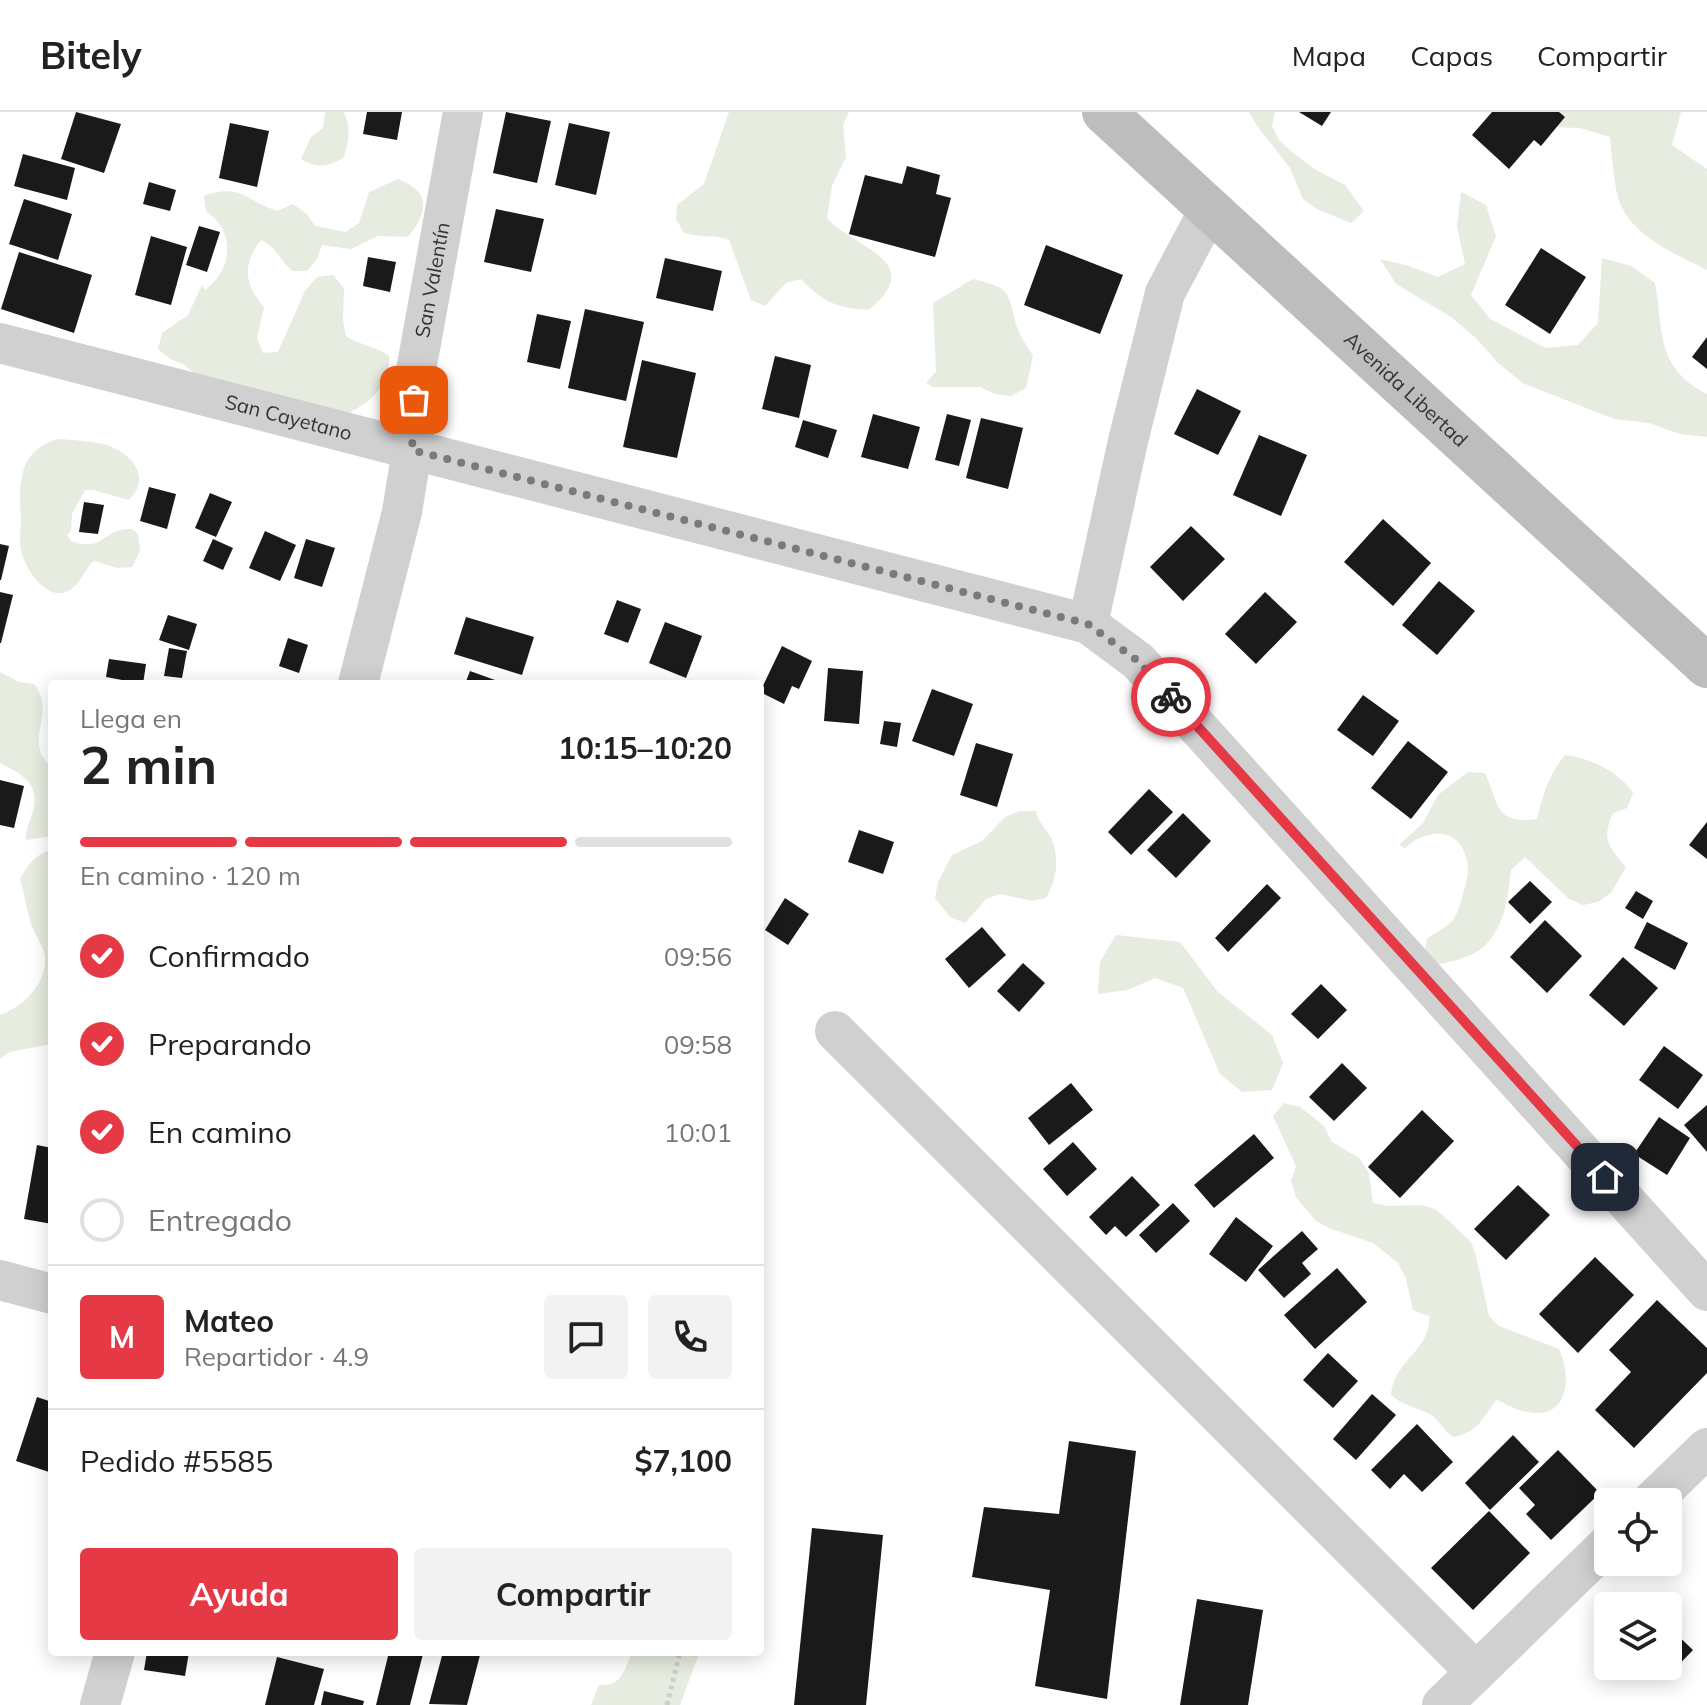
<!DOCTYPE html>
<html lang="es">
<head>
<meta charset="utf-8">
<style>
	body { margin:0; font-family:Mulish,sans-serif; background:#f2f2f2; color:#222; height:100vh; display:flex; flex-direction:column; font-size:30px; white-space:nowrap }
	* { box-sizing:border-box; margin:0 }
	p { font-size:26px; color:#767676 }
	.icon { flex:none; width:44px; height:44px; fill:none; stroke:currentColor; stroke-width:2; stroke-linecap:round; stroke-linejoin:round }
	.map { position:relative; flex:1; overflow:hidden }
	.drawer { position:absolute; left:48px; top:568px; width:716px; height:976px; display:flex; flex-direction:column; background:#fff; border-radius:8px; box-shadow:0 4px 20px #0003 }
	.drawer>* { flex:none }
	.tools { position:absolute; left:1594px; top:1376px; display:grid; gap:16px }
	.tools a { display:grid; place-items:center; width:88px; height:88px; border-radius:8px; background:#fff; box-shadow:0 4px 20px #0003; font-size:40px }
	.pin { position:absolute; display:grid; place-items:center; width:68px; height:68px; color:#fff; margin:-34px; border-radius:16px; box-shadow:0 4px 12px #0006 }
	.courier { position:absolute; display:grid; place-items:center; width:80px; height:80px; margin:-40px; border:6px solid #e63946; border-radius:50%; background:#fff; color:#222; box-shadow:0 2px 10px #0007 }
	.head em { font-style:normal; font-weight:700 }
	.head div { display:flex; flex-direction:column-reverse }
	.head { display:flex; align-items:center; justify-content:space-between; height:136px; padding:0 32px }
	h1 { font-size:52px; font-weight:700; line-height:60px }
	.bar { display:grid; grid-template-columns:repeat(4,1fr); gap:12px 8px; align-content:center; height:96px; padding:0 32px }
	.bar i { height:10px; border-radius:6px; background:#e0e0e0 }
	.bar .active { background:#e63946 }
	.bar p { grid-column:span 4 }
	.line { display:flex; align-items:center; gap:20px; padding:0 32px; border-top:2px solid #e0e0e0 }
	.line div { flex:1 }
	.round { display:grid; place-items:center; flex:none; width:84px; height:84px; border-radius:8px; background:#f2f2f2 }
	ol { padding:0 32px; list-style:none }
	li { display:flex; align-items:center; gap:24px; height:88px }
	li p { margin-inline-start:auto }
	li .icon { padding:8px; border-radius:50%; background:#e63946; color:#fff; stroke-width:4 }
	li:last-child { color:#767676 }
	li i { width:44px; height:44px; border:4px solid #e0e0e0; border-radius:50% }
	.primary-button { display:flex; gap:16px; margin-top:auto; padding:16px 32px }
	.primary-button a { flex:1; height:92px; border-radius:8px; background:#e63946; color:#fff; font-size:32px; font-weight:700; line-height:92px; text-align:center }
	.primary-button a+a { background:#f2f2f2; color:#222 }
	header { display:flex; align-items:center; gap:48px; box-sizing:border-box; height:112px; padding:0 40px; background:#fff; border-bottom:2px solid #e0e0e0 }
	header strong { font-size:38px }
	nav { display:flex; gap:44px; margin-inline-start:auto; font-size:28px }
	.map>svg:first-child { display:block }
	.green { fill:#e6ecdf }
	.building { fill:#1a1a1a }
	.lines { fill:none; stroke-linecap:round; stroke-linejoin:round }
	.path { stroke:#cdcdcd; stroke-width:5; stroke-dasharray:4 4; stroke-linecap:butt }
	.minor { stroke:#d0d0d0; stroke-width:40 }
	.secondary { stroke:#bdbdbd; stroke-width:44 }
	.done { stroke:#7a7a7a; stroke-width:8; stroke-dasharray:0 14.4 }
	.route { stroke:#e63946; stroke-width:10 }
	.labels { text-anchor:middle; stroke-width:8; stroke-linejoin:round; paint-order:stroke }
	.street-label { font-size:20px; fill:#333; stroke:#fff }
</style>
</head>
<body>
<header>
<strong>Bitely</strong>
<nav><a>Mapa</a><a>Capas</a><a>Compartir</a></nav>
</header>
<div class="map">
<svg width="1707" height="1593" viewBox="0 0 1707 1593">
	<rect width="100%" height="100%" fill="#fff"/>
	<g class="green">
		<path d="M325,0H344C351,16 349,28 344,45C328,55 318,57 301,47L311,25L323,16Z"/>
		<path d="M729,0H849L843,13L846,45L832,74L827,106C852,136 929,148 869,198C837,196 824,191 801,167L786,171L765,194L751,188L729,128C713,122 701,126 684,121L676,107L677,93L704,72Z"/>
		<polygon points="1249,0 1275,0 1272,14 1279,28 1292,40 1316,58 1345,73 1364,99 1351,111 1317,97 1303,87 1290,56 1257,14"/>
		<path d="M1519,0H1681L1672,33L1707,57V158C1674,141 1627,123 1617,82C1613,63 1612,44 1610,25L1580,16L1548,15Z"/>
		<path d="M398,67C431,80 429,99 408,125L378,124L351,137L322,133L317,147L307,159H292C279,147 277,136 261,128C242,151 244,174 264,195L257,226L263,241L278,240L305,179L317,165L333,163L344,176L343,208L346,224C360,234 375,233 389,244C390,274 372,289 346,303L219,282L183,252L170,247L158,237L162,221L188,203L202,173L205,178C233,157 236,120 206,99L204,84C241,71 245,88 277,99L293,92L306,101L315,114L346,120L359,111L369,80Z"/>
		<path d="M1461,80L1486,93L1496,124L1471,183L1490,207L1546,236L1578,233L1598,211L1602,146L1631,154L1655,171C1664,220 1655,255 1707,282V325L1680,322L1649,311L1614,307L1523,271L1498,251L1476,226L1451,205L1396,172L1380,147L1409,154L1438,165L1465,152L1457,114Z"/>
		<path d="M973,167C1012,177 1007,178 1017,215C1020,225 1028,235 1033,244L1026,276L1011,284L995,282L980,275H933L926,271L936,259L933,191Z"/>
		<path d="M58,327C73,328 88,329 103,332C130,339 153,364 129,388L93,378H85L72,402L71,419L67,423L71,429C106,441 102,415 132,417L138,422L140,439L132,455L117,456L94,449C84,457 79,476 66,480C45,488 24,455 21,438C19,428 21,417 21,407C19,374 17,338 58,327Z"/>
		<path d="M0,560L19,570L34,572C51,596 38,607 39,632C40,647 49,649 52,660C56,672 52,709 52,724L26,728C25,719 29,712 32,703C42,673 24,663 0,651Z"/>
		<path d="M1565,643C1591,646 1619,660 1633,681L1627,696L1613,701C1601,728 1609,734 1626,755L1611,781L1598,790L1583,793L1569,787L1525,745L1511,758C1508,787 1504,821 1478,839C1465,847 1449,850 1435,853L1424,842L1427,827C1434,821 1446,816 1452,809C1457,803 1460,793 1462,786C1465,774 1470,762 1467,749C1460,714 1427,716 1405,736L1399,733L1423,711L1438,683L1468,660L1485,661C1499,691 1494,713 1537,707C1543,682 1549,663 1565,643Z"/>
		<path d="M1020,699H1036C1040,715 1047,716 1052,728C1060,746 1056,770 1046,786L1032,789L1000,782L986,787L965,811L950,805L935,786L938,770L952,743L982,729L1005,705Z"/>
		<path d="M52,737V932L10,940L0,947V903C22,895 46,873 45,847C45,837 37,826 33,817C27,801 25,784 20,767C28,752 35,743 52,737Z"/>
		<polygon points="1116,823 1180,830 1218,880 1272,923 1283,951 1272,978 1242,980 1220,962 1183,876 1155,866 1128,878 1098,882 1100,850"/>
		<path d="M1284,991L1300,995L1312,1004L1324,1014L1332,1030L1359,1046L1369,1061L1373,1091L1388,1094L1421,1093L1435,1097L1447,1107L1471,1130L1476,1144L1489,1204L1499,1214L1559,1237C1572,1264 1569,1308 1528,1300C1517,1299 1507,1292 1497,1288C1481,1306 1480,1320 1453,1325C1445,1319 1441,1312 1434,1305C1424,1297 1406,1296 1391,1283C1394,1247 1433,1238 1429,1202L1428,1204L1413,1198L1406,1167L1398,1151L1373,1131L1329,1116L1316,1109L1296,1085L1291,1069L1296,1054L1273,1004Z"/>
		<path d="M632,1540H697L698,1544L680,1593H591L599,1573C621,1576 625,1557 632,1540Z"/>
	</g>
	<g class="building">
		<polygon points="76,0 121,12 104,61 61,47"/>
		<polygon points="367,0 402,0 397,28 363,22"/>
		<polygon points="506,0 551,9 537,71 493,61"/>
		<polygon points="1299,0 1331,0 1322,14"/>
		<polygon points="1492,0 1559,0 1565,5 1541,34 1534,28 1509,57 1472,23"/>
		<polygon points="230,11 269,19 257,75 219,66"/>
		<polygon points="569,11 610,20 596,83 555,73"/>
		<polygon points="23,42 75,56 67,88 14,74"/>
		<polygon points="907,54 940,63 936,82 951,86 935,145 849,122 865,63 902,72"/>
		<polygon points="149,70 176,78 170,99 143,92"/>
		<polygon points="24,87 72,102 58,148 9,132"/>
		<polygon points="496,97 544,107 531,160 484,150"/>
		<polygon points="199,114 220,120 207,160 186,153"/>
		<polygon points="151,124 187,135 171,193 135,183"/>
		<polygon points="1046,133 1123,163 1100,222 1024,193"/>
		<polygon points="1541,136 1586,165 1550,222 1505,193"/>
		<polygon points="19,140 92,163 74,221 1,197"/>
		<polygon points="368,145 396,150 390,180 363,174"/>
		<polygon points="665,146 722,159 713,199 656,186"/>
		<polygon points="585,197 644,210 626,289 568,276"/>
		<polygon points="537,202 571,209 560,257 527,250"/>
		<polygon points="1707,225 1707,257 1692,245"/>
		<polygon points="775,244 811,253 799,306 762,297"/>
		<polygon points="642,248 696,261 677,346 623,335"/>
		<polygon points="1197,277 1241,299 1218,343 1174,322"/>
		<polygon points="873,302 920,315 908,357 861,345"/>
		<polygon points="947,302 971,308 959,354 935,348"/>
		<polygon points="981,306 1023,316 1008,377 966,366"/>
		<polygon points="803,308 837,318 828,346 795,335"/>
		<polygon points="1259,323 1307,343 1281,404 1233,383"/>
		<polygon points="149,375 176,382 167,417 140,409"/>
		<polygon points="210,381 232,390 216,425 195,416"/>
		<polygon points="84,390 104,393 98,422 79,420"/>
		<polygon points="1383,407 1431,451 1393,494 1344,450"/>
		<polygon points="1191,414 1225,447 1183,489 1150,455"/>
		<polygon points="265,419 296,433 280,469 249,456"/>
		<polygon points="213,427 233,436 223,458 203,449"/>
		<polygon points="306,427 335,436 322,475 294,466"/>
		<polygon points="0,432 9,434 1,468 0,468"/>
		<polygon points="1439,469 1475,499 1437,543 1402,513"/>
		<polygon points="0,480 13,483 1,531 0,531"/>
		<polygon points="1265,480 1297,510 1256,552 1225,522"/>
		<polygon points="617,488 641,497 628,531 604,522"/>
		<polygon points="168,503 197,512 189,538 159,528"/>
		<polygon points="466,505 534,525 522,563 454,542"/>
		<polygon points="665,510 702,524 686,566 649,551"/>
		<polygon points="288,526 308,533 299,561 279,554"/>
		<polygon points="782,534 812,549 799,577 792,574 784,592 760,580"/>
		<polygon points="169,536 187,539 182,566 164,564"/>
		<polygon points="109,547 146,552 143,572 106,565"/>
		<polygon points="828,556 863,559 859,612 824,609"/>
		<polygon points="470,559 506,572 465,572"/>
		<polygon points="932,577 973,592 954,644 912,629"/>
		<polygon points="1363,583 1399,609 1373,644 1337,618"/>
		<polygon points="884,609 901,611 897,635 880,632"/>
		<polygon points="1408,629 1448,660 1411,707 1371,676"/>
		<polygon points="976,631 1013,642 997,695 960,683"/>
		<polygon points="0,668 24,674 14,716 0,713"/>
		<polygon points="1149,677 1173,700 1131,743 1108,720"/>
		<polygon points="1183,701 1211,729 1176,766 1147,738"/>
		<polygon points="1707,710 1707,747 1689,733"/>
		<polygon points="859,718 894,730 883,762 848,750"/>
		<polygon points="1530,769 1552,790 1530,812 1508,790"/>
		<polygon points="1267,772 1281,786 1228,840 1215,826"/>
		<polygon points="1636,779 1653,789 1643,807 1625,796"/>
		<polygon points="785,786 809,802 788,833 765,818"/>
		<polygon points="1545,808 1582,844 1547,881 1510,845"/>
		<polygon points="1647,810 1688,831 1675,858 1634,836"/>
		<polygon points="982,815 1006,843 969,876 945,847"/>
		<polygon points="1623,845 1658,876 1624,914 1589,883"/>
		<polygon points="1023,851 1045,871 1019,900 997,879"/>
		<polygon points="1321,872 1347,898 1318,927 1291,902"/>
		<polygon points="1664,934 1703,963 1678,997 1639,968"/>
		<polygon points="1342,951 1367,976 1334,1009 1309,985"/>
		<polygon points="1071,971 1093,998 1049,1033 1028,1006"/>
		<polygon points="1707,993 1707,1040 1684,1013"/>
		<polygon points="1422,998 1454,1029 1400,1086 1368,1055"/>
		<polygon points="1659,1005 1690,1026 1667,1063 1634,1042"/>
		<polygon points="1254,1022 1274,1046 1214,1096 1194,1073"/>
		<polygon points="1073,1030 1097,1057 1067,1084 1043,1057"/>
		<polygon points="37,1033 52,1036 52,1112 24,1107"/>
		<polygon points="1132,1064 1160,1093 1126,1125 1115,1114 1106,1123 1089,1105"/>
		<polygon points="1518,1073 1550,1103 1506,1148 1474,1117"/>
		<polygon points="1173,1091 1190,1109 1156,1141 1139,1123"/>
		<polygon points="1236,1105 1273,1134 1246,1170 1209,1142"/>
		<polygon points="1302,1119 1318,1137 1302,1151 1311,1162 1284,1186 1258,1158"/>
		<polygon points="1595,1145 1634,1183 1578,1241 1539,1202"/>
		<polygon points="1337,1156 1367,1190 1315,1237 1284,1203"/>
		<polygon points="1657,1188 1707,1236 1707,1261 1634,1336 1595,1298 1631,1260 1609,1238"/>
		<polygon points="1328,1241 1358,1269 1333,1296 1303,1268"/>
		<polygon points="1372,1282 1396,1303 1356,1348 1333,1327"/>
		<polygon points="37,1285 52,1290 52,1361 16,1349"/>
		<polygon points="1417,1312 1453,1350 1422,1380 1404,1362 1390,1377 1371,1358"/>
		<polygon points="1513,1323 1539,1350 1490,1398 1465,1371"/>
		<polygon points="1069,1329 1136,1339 1107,1587 1035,1574 1050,1478 972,1465 984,1395 1059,1402"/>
		<polygon points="1558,1338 1600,1381 1551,1428 1526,1402 1535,1393 1519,1376"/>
		<polygon points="1489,1399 1530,1441 1473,1498 1431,1456"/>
		<polygon points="812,1416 883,1423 866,1593 794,1593"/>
		<polygon points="1197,1487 1263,1498 1248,1593 1180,1593"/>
		<polygon points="1668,1514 1693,1538 1666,1566 1654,1554 1668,1554"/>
		<polygon points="147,1540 189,1540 185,1564 144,1558"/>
		<polygon points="389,1540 423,1542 410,1593 376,1593"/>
		<polygon points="443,1540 467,1540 480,1543 467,1593 429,1592"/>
		<polygon points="277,1545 324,1557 314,1593 265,1593"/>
		<polygon points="324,1579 364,1589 363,1593 321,1593"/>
	</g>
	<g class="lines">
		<polyline class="path" points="667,1593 680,1540"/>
		<g class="minor">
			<path id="s1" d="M0,231L1088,512L1138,549L1707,1179"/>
			<polyline points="1088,512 1128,329 1165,181 1209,98"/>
			<path id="s2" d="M358,572L402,400L412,338L415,264L463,0"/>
			<polyline points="835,919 1476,1560"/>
			<polyline points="0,1168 52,1182"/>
			<polyline points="1651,1390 1707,1336"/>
			<polyline points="100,1593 115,1540"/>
			<polyline points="1442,1593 1608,1432"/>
		</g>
		<path class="secondary" id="s3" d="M1104,0L1707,554"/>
	</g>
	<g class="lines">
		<polyline class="done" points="414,288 412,338 1088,512 1138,549 1171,585"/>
		<polyline class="route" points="1171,585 1605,1065"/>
	</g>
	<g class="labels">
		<g class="street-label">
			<text dy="7" stroke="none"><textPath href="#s2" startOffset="412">San Valentín</textPath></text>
			<text dy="7" stroke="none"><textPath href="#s3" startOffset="410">Avenida Libertad</textPath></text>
			<text dy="7" stroke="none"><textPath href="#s1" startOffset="298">San Cayetano</textPath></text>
		</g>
	</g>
</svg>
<div class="tools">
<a><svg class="icon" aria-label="locate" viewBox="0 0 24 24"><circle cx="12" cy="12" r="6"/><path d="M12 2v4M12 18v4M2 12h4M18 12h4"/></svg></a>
<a><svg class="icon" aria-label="layers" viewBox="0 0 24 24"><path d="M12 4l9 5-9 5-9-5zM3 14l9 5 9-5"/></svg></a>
</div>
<div class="pin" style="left:414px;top:288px;background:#ea580c"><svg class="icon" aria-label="bag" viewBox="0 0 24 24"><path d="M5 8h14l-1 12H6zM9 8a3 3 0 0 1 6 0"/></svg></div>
<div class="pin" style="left:1605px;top:1065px;background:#1f2937"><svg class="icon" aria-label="home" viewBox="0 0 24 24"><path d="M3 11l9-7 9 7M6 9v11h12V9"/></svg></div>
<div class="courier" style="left:1171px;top:585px"><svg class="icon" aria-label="bike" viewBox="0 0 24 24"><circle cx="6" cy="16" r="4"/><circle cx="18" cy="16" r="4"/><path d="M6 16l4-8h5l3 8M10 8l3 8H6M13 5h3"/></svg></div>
<section class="drawer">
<div class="head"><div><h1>2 min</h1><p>Llega en</p></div><em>10:15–10:20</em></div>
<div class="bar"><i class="active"></i><i class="active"></i><i class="active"></i><i></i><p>En camino · 120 m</p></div>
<ol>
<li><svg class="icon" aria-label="check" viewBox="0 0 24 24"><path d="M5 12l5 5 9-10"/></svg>Confirmado<p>09:56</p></li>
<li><svg class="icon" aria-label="check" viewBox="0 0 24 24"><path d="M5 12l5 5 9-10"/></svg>Preparando<p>09:58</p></li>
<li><svg class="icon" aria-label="check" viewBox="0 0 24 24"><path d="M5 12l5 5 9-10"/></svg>En camino<p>10:01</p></li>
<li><i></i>Entregado</li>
</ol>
<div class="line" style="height:144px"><b class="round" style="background:#e63946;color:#fff">M</b><div><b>Mateo</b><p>Repartidor · 4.9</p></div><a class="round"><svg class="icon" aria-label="chat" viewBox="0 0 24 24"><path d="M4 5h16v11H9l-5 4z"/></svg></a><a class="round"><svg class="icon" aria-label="phone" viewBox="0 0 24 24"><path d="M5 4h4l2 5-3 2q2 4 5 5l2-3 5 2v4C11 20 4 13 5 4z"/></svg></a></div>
<div class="line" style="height:104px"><div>Pedido #5585</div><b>$7,100</b></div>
<div class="primary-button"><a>Ayuda</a><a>Compartir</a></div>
</section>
</div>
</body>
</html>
